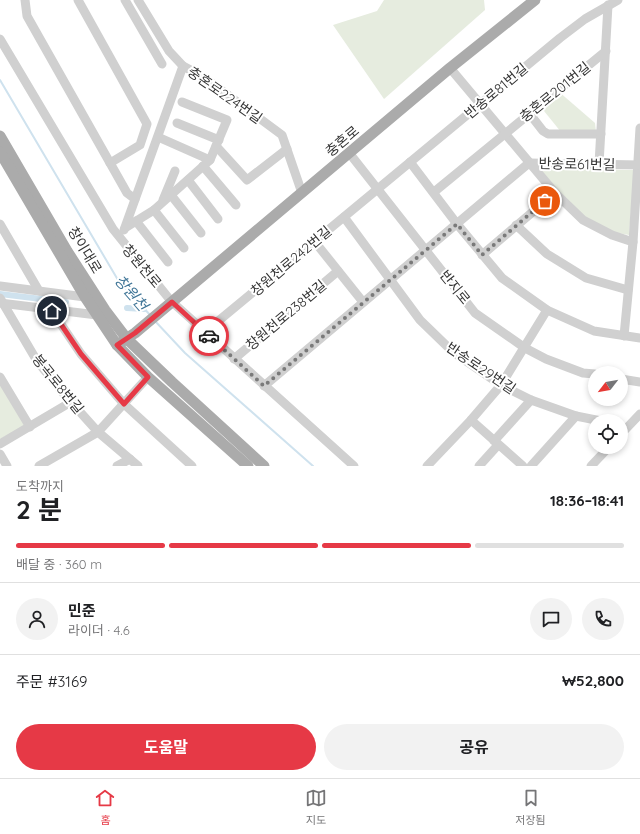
<!DOCTYPE html>
<html lang="ko">
<head>
<meta charset="utf-8">
<style>
	body { margin:0; font-family:Quicksand,"Noto Sans KR",sans-serif; background:#f2f2f2; color:#202124; height:100vh; display:flex; flex-direction:column; font-size:15px; white-space:nowrap }
	* { box-sizing:border-box; margin:0 }
	p { font-size:13px; color:#757577 }
	.icon { flex:none; width:22px; height:22px; fill:none; stroke:currentColor; stroke-width:2; stroke-linecap:round; stroke-linejoin:round }
	.map { position:relative; height:466px; overflow:hidden }
	.sheet { display:flex; flex-direction:column; background:#fff; flex:1 }
	.sheet>* { flex:none }
	.needle { width:26px; rotate:239deg }
	.tools { position:absolute; left:588px; top:366px; display:grid; gap:8px }
	.tools a { display:grid; place-items:center; width:40px; height:40px; border-radius:50%; background:#fff; box-shadow:0 2px 6px #0003; font-size:20px }
	.pin { position:absolute; display:grid; place-items:center; width:34px; height:34px; color:#fff; margin:-17px; border:2px solid #fff; border-radius:50%; box-shadow:0 1px 4px #0007 }
	.courier { position:absolute; display:grid; place-items:center; width:40px; height:40px; margin:-20px; border:3px solid #e63946; border-radius:50%; background:#fff; color:#222; box-shadow:0 1px 5px #0007 }
	.summary em { font-style:normal; font-weight:700 }
	.summary div { display:flex; flex-direction:column-reverse }
	.summary { display:flex; align-items:center; justify-content:space-between; height:68px; padding:0 16px }
	h1 { font-size:26px; font-weight:700; line-height:30px }
	.bar { display:grid; grid-template-columns:repeat(4,1fr); gap:6px 4px; align-content:center; height:48px; padding:0 16px }
	.bar i { height:5px; border-radius:3px; background:#e0e0e0 }
	.bar .on { background:#e63946 }
	.bar p { grid-column:span 4 }
	.line { display:flex; align-items:center; gap:10px; padding:0 16px; border-top:1px solid #e0e0e0 }
	.line div { flex:1 }
	.round { display:grid; place-items:center; flex:none; width:42px; height:42px; border-radius:21px; background:#f2f2f2 }
	.cta { display:flex; gap:8px; margin-top:auto; padding:8px 16px }
	.cta a { flex:1; height:46px; border-radius:24px; background:#e63946; color:#fff; font-size:16px; font-weight:700; line-height:46px; text-align:center }
	.cta a+a { background:#f2f2f2; color:#202124 }
	.dock { display:flex; justify-content:space-around; align-items:center; height:56px; border-top:1px solid #e0e0e0; background:#fff; font-size:11px; color:#757577 }
	.dock a { display:grid; justify-items:center; gap:2px }
	.dock .on { color:#e63946 }
	.map>svg:first-child { display:block }
	.green { fill:#e6ecdf }
	.lines { fill:none; stroke-linecap:round; stroke-linejoin:round }
	.stream { stroke:#cfe2ee; stroke-width:2 }
	.canal { stroke:#cfe2ee; stroke-width:6 }
	.minor { stroke:#d0d0d0; stroke-width:9 }
	.major { stroke:#ababab; stroke-width:11 }
	.done { stroke:#7a7a7a; stroke-width:4; stroke-dasharray:0 7.2 }
	.route { stroke:#e63946; stroke-width:5 }
	.labels { text-anchor:middle; stroke-width:4; stroke-linejoin:round; paint-order:stroke }
	.street-label { font-size:14px; fill:#333; stroke:#fff }
	.water-label { font-size:15px; font-style:italic; fill:#3f7597; stroke:#fff }
</style>
</head>
<body>
<div class="map">
<svg width="640" height="466" viewBox="0 0 640 466">
	<rect width="100%" height="100%" fill="#fff"/>
	<g class="green">
		<polygon points="384,0 484,0 485,10 384,99 333,25 377,11"/>
		<polygon points="558,91 595,123 596,132 561,132 540,106"/>
		<polygon points="536,168 634,170 629,235 612,232 587,219"/>
		<polygon points="0,384 25,426 0,439"/>
	</g>
	<g class="lines">
		<g class="stream">
			<polyline points="0,80 118,280 151,316"/>
			<polyline points="155,321 185,353 313,466"/>
		</g>
		<g class="canal">
			<polyline points="0,294 66,302"/>
			<polyline points="127,308 144,309"/>
		</g>
		<g class="minor">
			<polyline points="25,0 27,16 127,193 135,199"/>
			<polyline points="78,0 147,124 140,145 110,163"/>
			<polyline points="125,0 162,64"/>
			<polyline points="138,0 169,51 183,66 205,78 282,135 302,193"/>
			<polyline points="0,39 113,229 171,301 354,466"/>
			<polyline points="450,68 555,193 583,220 612,235 633,242"/>
			<polyline points="529,113 543,131 548,134 601,134"/>
			<polyline points="177,123 219,140"/>
			<polyline points="158,137 210,160"/>
			<polyline points="216,146 247,180 287,149"/>
			<polyline points="350,154 475,313 525,348 546,359 583,373 595,374"/>
			<polyline points="410,162 457,224 502,278 547,310 594,331 640,338"/>
			<polyline points="599,164 608,5"/>
			<polyline points="203,166 236,205"/>
			<polyline points="188,180 218,219"/>
			<polyline points="434,192 606,51"/>
			<polyline points="171,195 201,233"/>
			<polyline points="163,200 175,171"/>
			<polyline points="154,210 184,248"/>
			<polyline points="344,217 420,320 453,352 501,385 531,400 576,416 601,421"/>
			<polyline points="136,221 168,262"/>
			<polyline points="0,224 39,291"/>
			<polyline points="516,225 547,254 586,278 628,290"/>
			<polyline points="125,228 154,210 210,160 227,120 182,102"/>
			<polyline points="124,230 183,66"/>
			<polyline points="315,242 363,302"/>
			<polyline points="482,255 555,193"/>
			<polyline points="0,286 85,297"/>
			<polyline points="0,298 37,361 63,393 98,432 138,466"/>
			<polyline points="0,303 97,315"/>
			<polyline points="52,311 81,354 124,404 192,466"/>
			<polyline points="205,332 560,38 585,19 618,0"/>
			<polyline points="624,336 633,242 640,128"/>
			<polyline points="234,359 338,271"/>
			<polyline points="0,377 30,427"/>
			<polyline points="621,379 640,382"/>
			<polyline points="264,386 529,163 640,165"/>
			<polyline points="471,420 523,466"/>
			<polyline points="621,434 640,414"/>
			<polyline points="494,441 531,400"/>
			<polyline points="0,444 71,402"/>
			<polyline points="0,454 7,466"/>
			<polyline points="39,466 98,432 148,377"/>
			<polyline points="117,466 130,459"/>
			<polyline points="427,466 471,420 501,385 547,310"/>
			<polyline points="479,466 498,445"/>
			<polyline points="531,466 576,416"/>
			<polyline points="591,466 609,447"/>
		</g>
		<g class="major">
			<polyline points="0,136 67,251 105,310 127,339 172,382 264,466"/>
			<polyline points="0,152 85,297 117,345 148,377 248,466"/>
			<polyline points="117,345 135,333 450,68 535,0"/>
		</g>
	</g>
	<g class="lines">
		<polyline class="done" points="209,336 264,386 457,224 482,255 545,201"/>
		<polyline class="route" points="52,311 81,354 124,404 148,377 117,345 135,333 172,302 209,336"/>
	</g>
	<g class="labels">
		<g class="street-label">
			<text transform="translate(496 91) rotate(-40)" y="5">반송로81번길</text>
			<text transform="translate(555 92) rotate(-39)" y="5">충혼로201번길</text>
			<text transform="translate(225 95) rotate(35)" y="5">충혼로224번길</text>
			<text transform="translate(342 141) rotate(-40)" y="5">충혼로</text>
			<text transform="translate(577 164) rotate(1)" y="5">반송로61번길</text>
			<text transform="translate(85 250) rotate(59)" y="5">창이대로</text>
			<text transform="translate(291 261) rotate(-40)" y="5">창원천로242번길</text>
			<text transform="translate(142 266) rotate(50)" y="5">창원천로</text>
			<text transform="translate(455 287) rotate(51)" y="5">반지로</text>
			<text transform="translate(286 315) rotate(-40)" y="5">창원천로238번길</text>
			<text transform="translate(481 368) rotate(34)" y="5">반송로29번길</text>
			<text transform="translate(58 384) rotate(51)" y="5">봉곡로8번길</text>
		</g>
		<g class="water-label">
			<text transform="translate(131 293) rotate(49)" y="5">창원천</text>
		</g>
	</g>
</svg>
<div class="tools">
<a><svg class="needle" viewBox="-14 -14 28 28"><path d="M0-13l5 13h-10z" fill="#e53935"/><path d="M0 13l5-13h-10z" fill="#757577"/></svg></a>
<a><svg class="icon" aria-label="locate" viewBox="0 0 24 24"><circle cx="12" cy="12" r="6"/><path d="M12 2v4M12 18v4M2 12h4M18 12h4"/></svg></a>
</div>
<div class="pin" style="left:545px;top:201px;background:#ea580c"><svg class="icon" aria-label="bag" viewBox="0 0 24 24"><path d="M5 8h14l-1 12H6zM9 8a3 3 0 0 1 6 0"/></svg></div>
<div class="pin" style="left:52px;top:311px;background:#1f2937"><svg class="icon" aria-label="home" viewBox="0 0 24 24"><path d="M3 11l9-7 9 7M6 9v11h12V9"/></svg></div>
<div class="courier" style="left:209px;top:336px"><svg class="icon" aria-label="car" viewBox="0 0 24 24"><path d="M5 17H2v-5l4-1 3-4h7l3 4 3 1v5h-3M9 17h6M6 11h13"/><circle cx="7" cy="17" r="2"/><circle cx="17" cy="17" r="2"/></svg></div>
</div>
<section class="sheet">
<div class="summary"><div><h1>2 분</h1><p>도착까지</p></div><em>18:36–18:41</em></div>
<div class="bar"><i class="on"></i><i class="on"></i><i class="on"></i><i></i><p>배달 중 · 360 m</p></div>
<div class="line" style="height:72px"><a class="round"><svg class="icon" aria-label="person" viewBox="0 0 24 24"><circle cx="12" cy="8" r="4"/><path d="M4 21q1-7 8-7t8 7"/></svg></a><div><b>민준</b><p>라이더 · 4.6</p></div><a class="round"><svg class="icon" aria-label="chat" viewBox="0 0 24 24"><path d="M4 5h16v11H9l-5 4z"/></svg></a><a class="round"><svg class="icon" aria-label="phone" viewBox="0 0 24 24"><path d="M5 4h4l2 5-3 2q2 4 5 5l2-3 5 2v4C11 20 4 13 5 4z"/></svg></a></div>
<div class="line" style="height:52px"><div>주문 #3169</div><b>₩52,800</b></div>
<div class="cta"><a>도움말</a><a>공유</a></div>
</section>
<nav class="dock">
<a class="on"><svg class="icon" aria-label="home" viewBox="0 0 24 24"><path d="M3 11l9-7 9 7M6 9v11h12V9"/></svg>홈</a>
<a><svg class="icon" aria-label="map" viewBox="0 0 24 24"><path d="M3 6l6-2 6 2 6-2v14l-6 2-6-2-6 2zM9 4v14M15 6v14"/></svg>지도</a>
<a><svg class="icon" aria-label="saved" viewBox="0 0 24 24"><path d="M7 4h10v16l-5-4-5 4z"/></svg>저장됨</a>
</nav>
</body>
</html>
